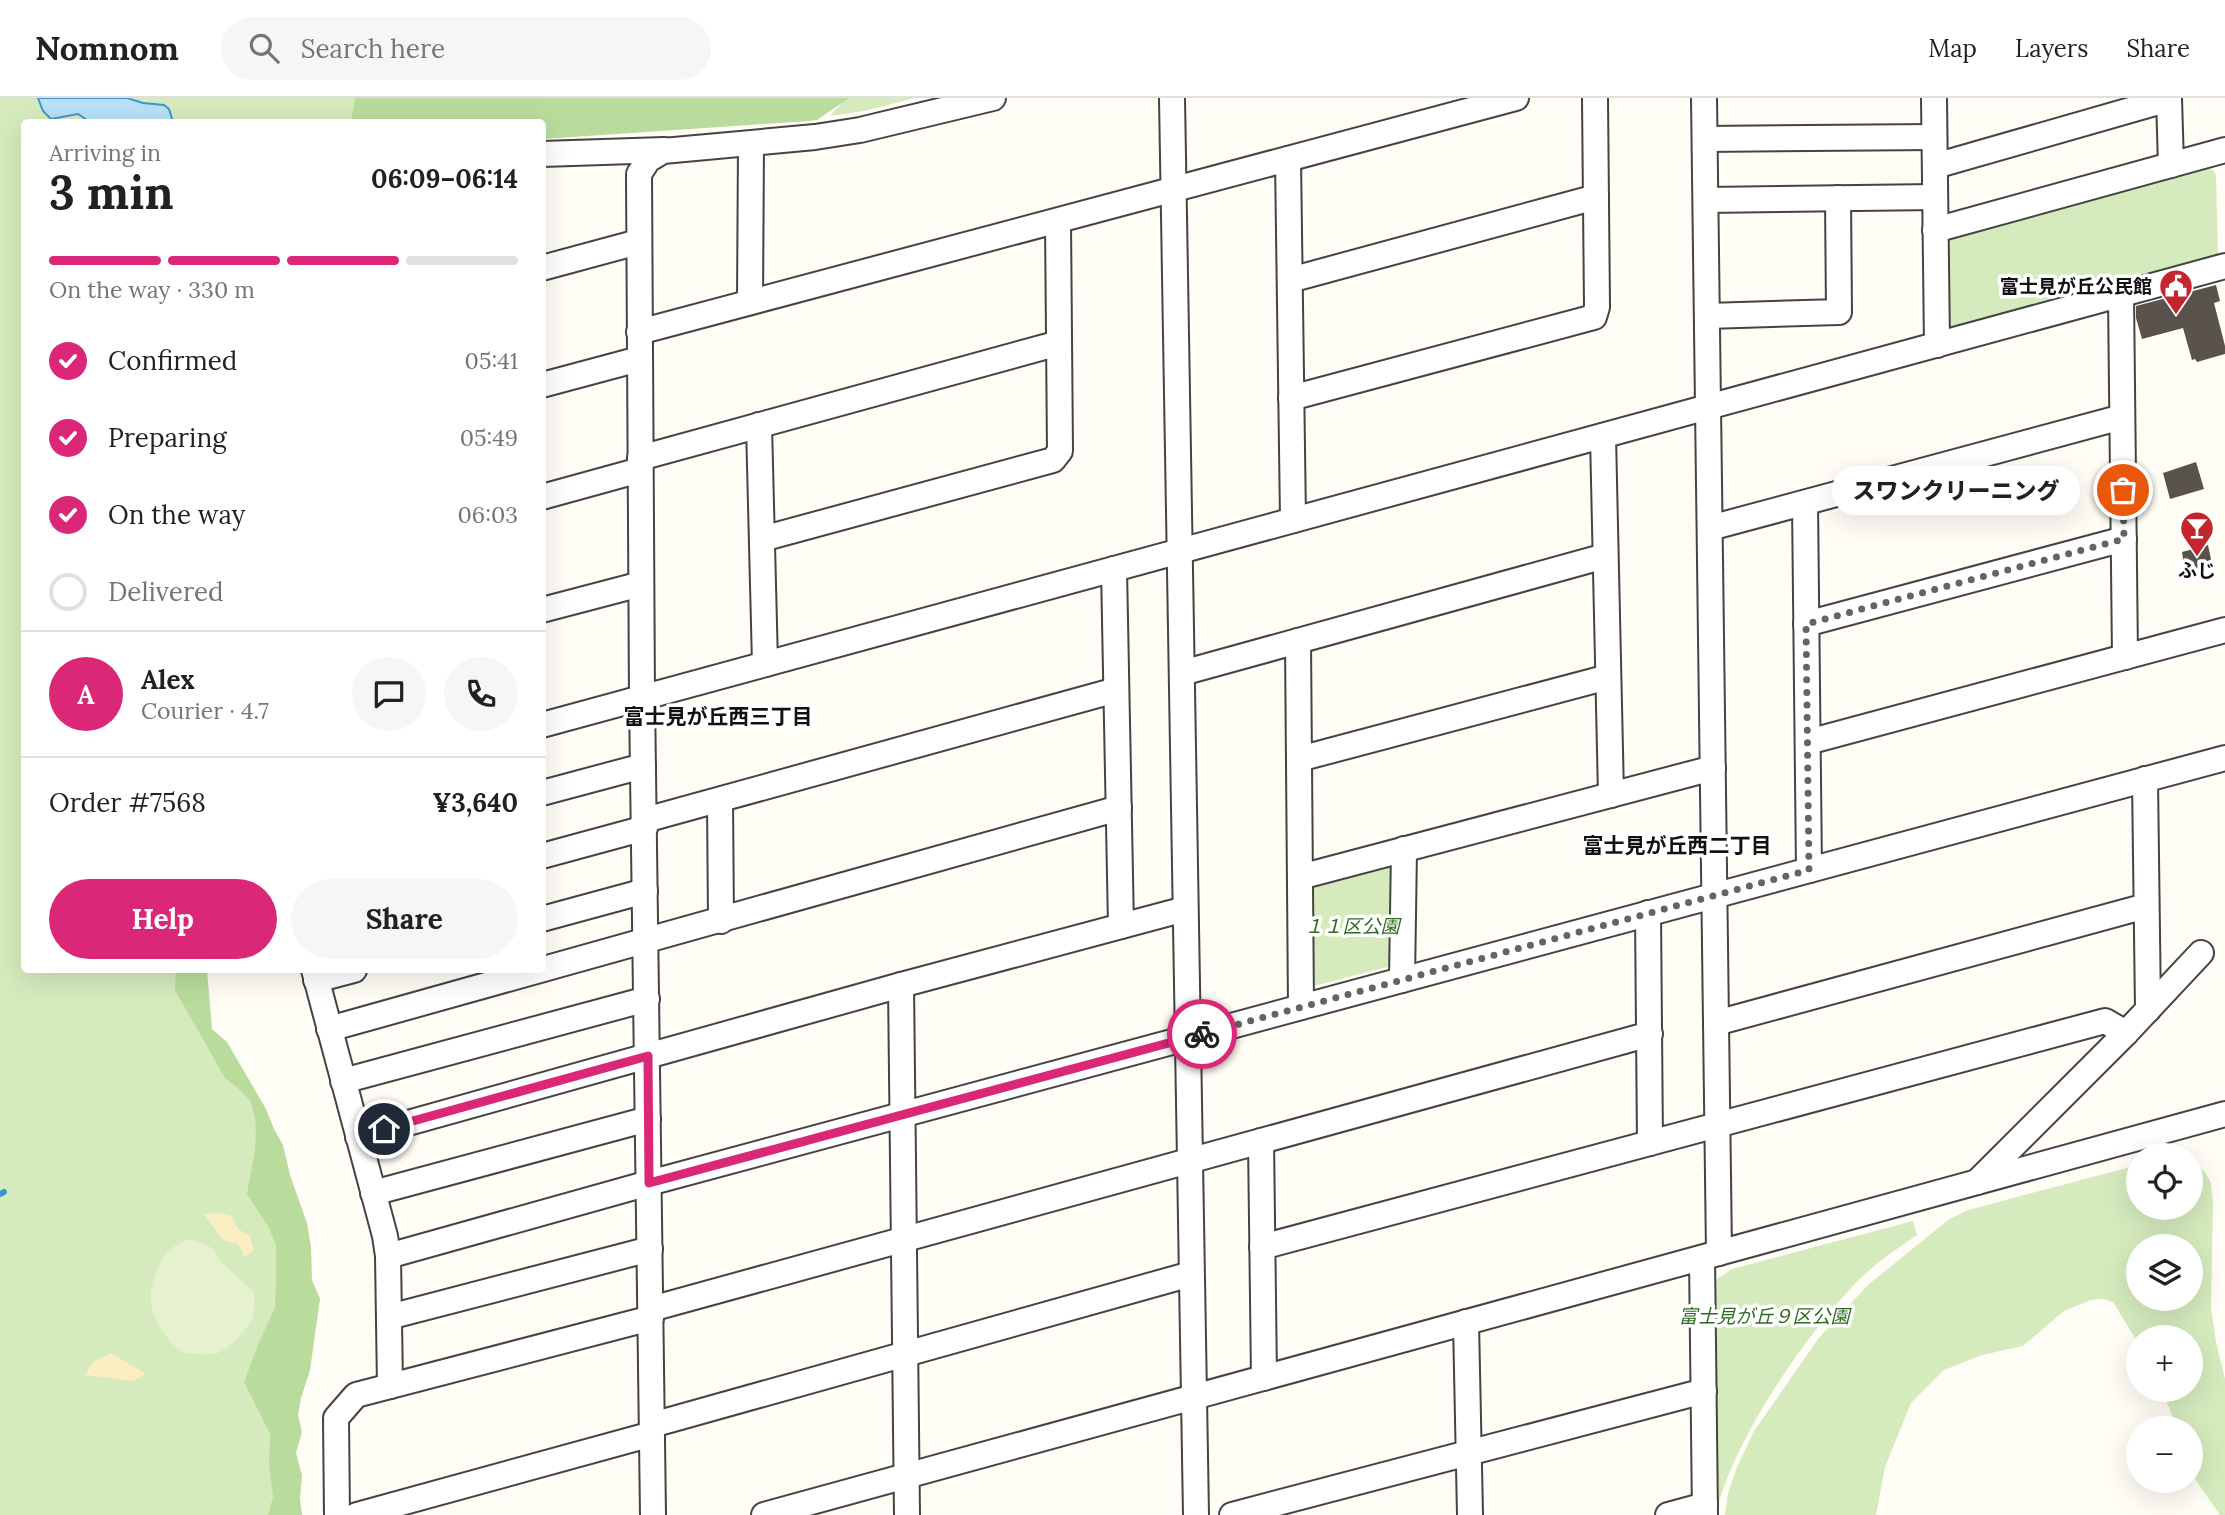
<!DOCTYPE html>
<html lang="en">
<head>
<meta charset="utf-8">
<style>
	body { margin:0; font-family:Lora,"Noto Sans JP",serif; background:#f6f6f6; color:#202124; height:100vh; display:flex; flex-direction:column; font-size:26px; white-space:nowrap }
	* { box-sizing:border-box; margin:0 }
	p { font-size:23px; color:#757577 }
	.icon { flex:none; width:38px; height:38px; fill:none; stroke:currentColor; stroke-width:2; stroke-linecap:round; stroke-linejoin:round }
	.map { position:relative; flex:1; overflow:hidden }
	.details { position:absolute; left:21px; top:21px; width:525px; height:854px; display:flex; flex-direction:column; background:#fff; border-radius:7px; box-shadow:0 7px 28px #0002 }
	.details>* { flex:none }
	.controls { position:absolute; left:2126px; top:1045px; display:grid; gap:14px }
	.controls a { display:grid; place-items:center; width:77px; height:77px; border-radius:50%; background:#fff; box-shadow:0 7px 28px #0002; font-size:35px }
	.pin { position:absolute; display:grid; place-items:center; width:60px; height:60px; color:#fff; margin:-30px; border:4px solid #fff; border-radius:50%; box-shadow:0 2px 7px #0007 }
	.courier { position:absolute; display:grid; place-items:center; width:70px; height:70px; margin:-35px; border:5px solid #db2777; border-radius:50%; background:#fff; color:#222; box-shadow:0 2px 9px #0007 }
	.bubble { position:absolute; height:49px; border-radius:24px; background:#fff; box-shadow:0 7px 28px #0002; font-size:23px; font-weight:800; line-height:49px; text-align:center }
	.head em { font-style:normal; font-weight:800 }
	.head div { display:flex; flex-direction:column-reverse }
	.head { display:flex; align-items:center; justify-content:space-between; height:119px; padding:0 28px }
	h1 { font-size:46px; font-weight:800; line-height:52px }
	.bar { display:grid; grid-template-columns:repeat(4,1fr); gap:10px 7px; align-content:center; height:84px; padding:0 28px }
	.bar i { height:9px; border-radius:5px; background:#e0e0e0 }
	.bar .on { background:#db2777 }
	.bar p { grid-column:span 4 }
	.line { display:flex; align-items:center; gap:18px; padding:0 28px; border-top:2px solid #e0e0e0 }
	.line div { flex:1 }
	.round { display:grid; place-items:center; flex:none; width:74px; height:74px; border-radius:37px; background:#f6f6f6 }
	ol { padding:0 28px; list-style:none }
	li { display:flex; align-items:center; gap:21px; height:77px }
	li p { margin-inline-start:auto }
	li .icon { padding:7px; border-radius:50%; background:#db2777; color:#fff; stroke-width:4 }
	li:last-child { color:#757577 }
	li i { width:38px; height:38px; border:4px solid #e0e0e0; border-radius:50% }
	.primary-button { display:flex; gap:14px; margin-top:auto; padding:14px 28px }
	.primary-button a { flex:1; height:80px; border-radius:42px; background:#db2777; color:#fff; font-size:28px; font-weight:800; line-height:80px; text-align:center }
	.primary-button a+a { background:#f6f6f6; color:#202124 }
	header { display:flex; align-items:center; gap:42px; box-sizing:border-box; height:98px; padding:0 35px; background:#fff; border-bottom:2px solid #e0e0e0 }
	header strong { font-size:33px }
	nav { display:flex; gap:38px; margin-inline-start:auto; font-size:24px }
	.search { width:490px; height:63px; background:#f6f6f6; display:flex; align-items:center; gap:18px; box-sizing:border-box; padding:0 24px; border-radius:38px; color:#757577; font-size:26px }
	.map>svg:first-child { display:block }
	.green { fill:#d5ebbd; fill-rule:evenodd }
	.forest { fill:#b9dc9c }
	.sand { fill:#fbeec1 }
	.pitch { fill:#e6f2cf }
	.water { fill:#b9e0f7; stroke:#3f96cf; stroke-width:2 }
	.lines { fill:none; stroke-linecap:round; stroke-linejoin:round }
	.stream { stroke:#3f96cf; stroke-width:6 }
	.building { fill:#5a524d }
	.minor-casing { stroke:#444; stroke-width:28 }
	.minor { stroke:#fff; stroke-width:24 }
	.done { stroke:#646461; stroke-width:7; stroke-dasharray:0 12.6 }
	.route { stroke:#db2777; stroke-width:9 }
	.labels { text-anchor:middle; stroke-width:7; stroke-linejoin:round; paint-order:stroke }
	.poi-label { font-size:19px; font-weight:bold; fill:#111; stroke:#fff; text-anchor:end }
	.park-label { font-size:19px; font-style:italic; fill:#2f6b1f; stroke:#fff }
	.neighbourhood-label { font-size:21px; font-weight:bold; fill:#111; stroke:#fff }
</style>
</head>
<body>
<header>
<strong>Nomnom</strong>
<div class="search"><svg class="icon" aria-label="search" viewBox="0 0 24 24"><circle cx="10" cy="10" r="6"/><path d="M15 15l6 6"/></svg>Search here</div>
<nav><a>Map</a><a>Layers</a><a>Share</a></nav>
</header>
<div class="map">
<svg width="2225" height="1417" viewBox="0 0 2225 1417">
	<rect width="100%" height="100%" fill="#fffdf5"/>
	<g class="green">
		<polygon points="0,0 366,0 363,24 24,24 24,872 197,872 208,934 262,1025 294,1131 291,1417 0,1417"/>
		<polygon points="846,0 915,0 864,13 830,18"/>
		<polygon points="2203,69 2213,72 2216,77 2218,157 1953,236 1942,221 1948,143 1952,138"/>
		<polygon points="1394,765 1391,868 1314,888 1311,886 1310,788"/>
		<path d="M2191,1063L2205,1074L2211,1085L2213,1105L2211,1210L2216,1244L2225,1281V1417H2220L2195,1381L2191,1370V1330H2177L2162,1292H2191V1239H2138V1245L2113,1204L2103,1201L2091,1202L2064,1213L2023,1248L1982,1257L1944,1272L1911,1305L1885,1369L1876,1417H1725L1728,1395L1737,1369L1754,1333L1818,1241L1868,1187L1948,1122L1968,1112L2138,1067V1110H2191ZM2138,1148H2191V1200H2138Z"/>
		<path d="M1913,1123L1917,1137C1893,1153 1869,1170 1850,1191C1800,1246 1740,1334 1719,1404L1714,1405V1183L1732,1171Z"/>
	</g>
	<g class="forest">
		<polygon points="355,0 849,0 817,22 809,23 543,41 542,24 351,24"/>
		<path d="M176,872H207L212,931L227,944L266,1011L274,1031L283,1047L290,1077L307,1125L311,1149L312,1182L320,1201L310,1272L301,1300L298,1317L302,1334L296,1355L302,1377L300,1401L302,1417H268L273,1399L269,1367L270,1336L244,1284L259,1244L275,1210L276,1182V1147L268,1128L247,1096C252,1067 261,1036 252,1008C248,997 234,987 225,980L175,892Z"/>
	</g>
	<g class="sand">
		<polygon points="217,1115 231,1118 238,1131 250,1138 254,1152 244,1159 238,1146 223,1142 204,1116"/>
		<polygon points="111,1255 146,1276 133,1283 85,1277 93,1264"/>
	</g>
	<path class="pitch" d="M191,1141L212,1150L222,1165L254,1194C254,1202 255,1213 252,1221C247,1231 229,1251 218,1255C214,1257 190,1256 186,1255C177,1252 171,1244 166,1238C150,1217 146,1197 157,1172C163,1156 174,1145 191,1141Z"/>
	<polygon class="water" points="38,0 127,0 143,5 164,7 169,11 173,24 90,24 78,16 51,21 43,13"/>
	<g class="lines">
		<polyline class="stream" points="0,1096 4,1094"/>
	</g>
	<g class="building">
		<polygon points="2216,187 2220,203 2214,205 2225,248 2225,256 2197,264 2195,261 2192,262 2183,230 2142,241 2136,220 2136,208"/>
		<polygon points="2196,364 2204,391 2170,401 2163,375"/>
		<polygon points="2208,447 2212,466 2185,473 2182,454"/>
	</g>
	<g class="lines">
		<g class="minor-casing">
			<g id="minor">
				<polyline points="1172,0 1196,1417"/>
				<polyline points="1704,0 1719,1155"/>
				<polyline points="1934,0 1937,247"/>
				<polyline points="2169,0 2171,67"/>
				<polyline points="1705,41 1934,39"/>
				<polyline points="542,56 664,52"/>
				<polyline points="1288,61 1293,422"/>
				<polyline points="1935,68 2169,1"/>
				<polyline points="1706,102 1935,99"/>
				<polyline points="1935,132 2225,52"/>
				<polyline points="542,170 638,144"/>
				<polyline points="1290,182 1596,99"/>
				<polyline points="2121,197 2125,559"/>
				<polyline points="750,204 751,46"/>
				<polyline points="1707,218 1839,214 1838,100"/>
				<polyline points="639,234 1516,0"/>
				<polyline points="542,287 639,261"/>
				<polyline points="1291,300 1594,219 1597,209 1595,0"/>
				<polyline points="759,327 765,566"/>
				<polyline points="1603,338 1611,697"/>
				<polyline points="640,360 1059,245"/>
				<polyline points="542,399 640,372"/>
				<polyline points="1805,405 1809,772"/>
				<polyline points="1710,430 2122,319"/>
				<polyline points="762,441 1053,362 1060,353 1058,123"/>
				<polyline points="1114,471 1121,828"/>
				<polyline points="542,512 641,486"/>
				<polyline points="1806,526 2124,441"/>
				<polyline points="1298,543 1301,909"/>
				<polyline points="1182,575 1605,458"/>
				<polyline points="542,627 2225,168"/>
				<polyline points="1808,644 2225,532"/>
				<polyline points="1299,661 1608,579"/>
				<polyline points="2145,681 2148,912"/>
				<polyline points="542,695 643,668"/>
				<polyline points="720,702 721,823"/>
				<polyline points="645,722 1116,592"/>
				<polyline points="542,758 645,730"/>
				<polyline points="1300,779 1713,670"/>
				<polyline points="1648,815 1650,1045"/>
				<polyline points="542,821 645,793"/>
				<polyline points="314,872 385,1138 388,1158 390,1288"/>
				<polyline points="316,882 354,872"/>
				<polyline points="1402,882 1404,751"/>
				<polyline points="901,887 907,1417"/>
				<polyline points="1716,925 2146,808"/>
				<polyline points="329,931 1119,710"/>
				<polyline points="343,983 647,901"/>
				<polyline points="358,1039 901,887 1185,811"/>
				<polyline points="1261,1043 1264,1280"/>
				<polyline points="1977,1084 2126,935 2201,855"/>
				<polyline points="373,1095 648,1021"/>
				<polyline points="1262,1149 2105,923 2126,935"/>
				<polyline points="388,1158 649,1085 2225,660"/>
				<polyline points="1702,1160 1705,1417"/>
				<polyline points="651,1211 1650,936"/>
				<polyline points="389,1219 650,1151"/>
				<polyline points="1466,1224 1470,1417"/>
				<polyline points="652,1327 1191,1176"/>
				<polyline points="337,1417 336,1320 356,1297 651,1220"/>
				<polyline points="357,1417 652,1336"/>
				<polyline points="653,1417 642,600 639,76 648,62 663,53 815,39 860,32 993,0"/>
				<polyline points="764,1417 2225,1016"/>
				<polyline points="1232,1417 1704,1293"/>
				<polyline points="1668,1417 1705,1407"/>
			</g>
		</g>
		<use href="#minor" class="minor"/>
	</g>
	<g class="lines">
		<polyline class="done" points="1202,936 1809,772 1806,526 2124,441 2123,392"/>
		<polyline class="route" points="384,1031 648,958 649,1085 1202,936"/>
	</g>
	<defs>
		<g id="civic-pin" transform="scale(1.75)"><path d="M0 17L-7.5 6A9.5 9.5 0 1 1 7.5 6Z" fill="#c4262e" stroke="#fff"/><path d="M-.6-6.5H3V-4.5H.6V-3L4-1V1h2V6H-6V1h2V-1L-.6-3ZM-1.2 2.5V6h2.4V2.5Z" fill="#fff"/></g>
		<g id="bar-pin" transform="scale(1.75)"><path d="M0 17L-7.5 6A9.5 9.5 0 1 1 7.5 6Z" fill="#c4262e" stroke="#fff"/><path d="M-6-5H6L.8 .8V4.5H3.5V6h-7V4.5H-.8V.8Z" fill="#fff"/></g>
	</defs>
	<g fill-rule="evenodd">
		<use href="#civic-pin" x="2176" y="188"/>
		<use href="#bar-pin" x="2197" y="430"/>
	</g>
	<g class="labels">
		<g class="poi-label">
			<text x="2152" y="195">富士見が丘公民館</text>
			<text x="2197" y="479" text-anchor="middle">ふじ</text>
		</g>
		<g class="park-label">
			<text x="1352" y="835">１１区公園</text>
			<text x="1764" y="1225">富士見が丘９区公園</text>
		</g>
		<g class="neighbourhood-label">
			<text x="718" y="626">富士見が丘西三丁目</text>
			<text x="1677" y="755">富士見が丘西二丁目</text>
		</g>
	</g>
</svg>
<div class="controls">
<a><svg class="icon" aria-label="locate" viewBox="0 0 24 24"><circle cx="12" cy="12" r="6"/><path d="M12 2v4M12 18v4M2 12h4M18 12h4"/></svg></a>
<a><svg class="icon" aria-label="layers" viewBox="0 0 24 24"><path d="M12 4l9 5-9 5-9-5zM3 14l9 5 9-5"/></svg></a>
<a>+</a>
<a>−</a>
</div>
<div class="pin" style="left:2123px;top:392px;background:#ea580c"><svg class="icon" aria-label="bag" viewBox="0 0 24 24"><path d="M5 8h14l-1 12H6zM9 8a3 3 0 0 1 6 0"/></svg></div>
<div class="pin" style="left:384px;top:1031px;background:#1f2937"><svg class="icon" aria-label="home" viewBox="0 0 24 24"><path d="M3 11l9-7 9 7M6 9v11h12V9"/></svg></div>
<div class="courier" style="left:1202px;top:936px"><svg class="icon" aria-label="bike" viewBox="0 0 24 24"><circle cx="6" cy="16" r="4"/><circle cx="18" cy="16" r="4"/><path d="M6 16l4-8h5l3 8M10 8l3 8H6M13 5h3"/></svg></div>
<div class="bubble" style="left:1832px;top:368px;width:248px">スワンクリーニング</div>
<section class="details">
<div class="head"><div><h1>3 min</h1><p>Arriving in</p></div><em>06:09–06:14</em></div>
<div class="bar"><i class="on"></i><i class="on"></i><i class="on"></i><i></i><p>On the way · 330 m</p></div>
<ol>
<li><svg class="icon" aria-label="check" viewBox="0 0 24 24"><path d="M5 12l5 5 9-10"/></svg>Confirmed<p>05:41</p></li>
<li><svg class="icon" aria-label="check" viewBox="0 0 24 24"><path d="M5 12l5 5 9-10"/></svg>Preparing<p>05:49</p></li>
<li><svg class="icon" aria-label="check" viewBox="0 0 24 24"><path d="M5 12l5 5 9-10"/></svg>On the way<p>06:03</p></li>
<li><i></i>Delivered</li>
</ol>
<div class="line" style="height:126px"><b class="round" style="background:#db2777;color:#fff">A</b><div><b>Alex</b><p>Courier · 4.7</p></div><a class="round"><svg class="icon" aria-label="chat" viewBox="0 0 24 24"><path d="M4 5h16v11H9l-5 4z"/></svg></a><a class="round"><svg class="icon" aria-label="phone" viewBox="0 0 24 24"><path d="M5 4h4l2 5-3 2q2 4 5 5l2-3 5 2v4C11 20 4 13 5 4z"/></svg></a></div>
<div class="line" style="height:91px"><div>Order #7568</div><b>¥3,640</b></div>
<div class="primary-button"><a>Help</a><a>Share</a></div>
</section>
</div>
</body>
</html>
